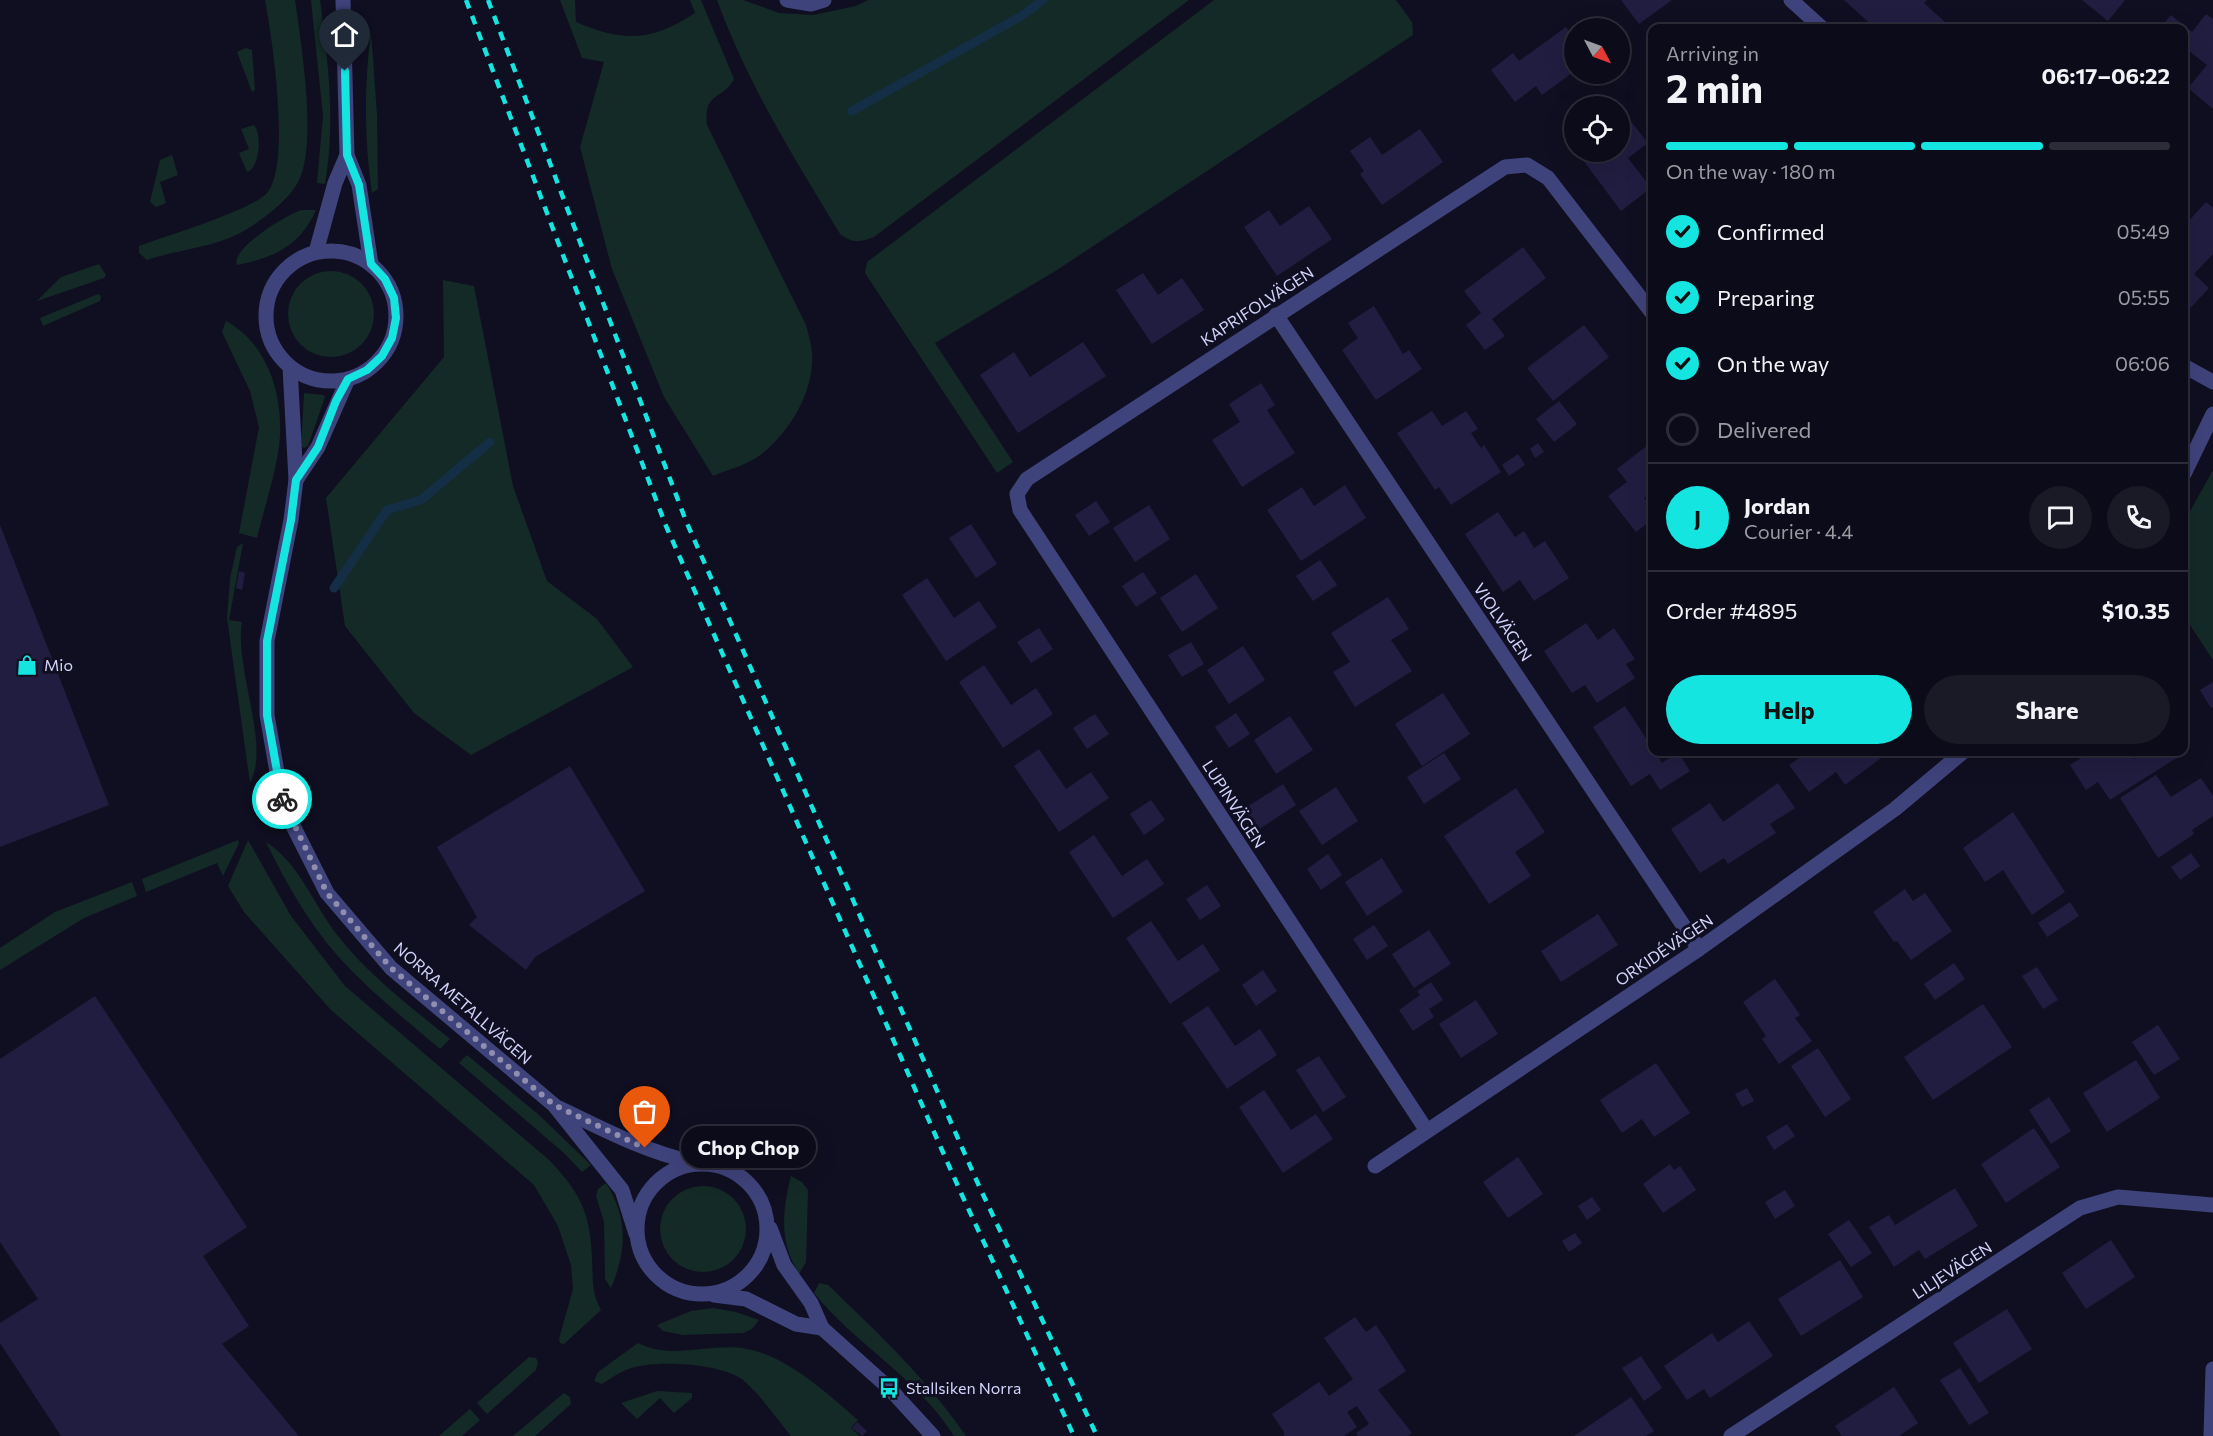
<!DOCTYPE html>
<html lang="en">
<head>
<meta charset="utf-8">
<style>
	body { margin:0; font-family:Commissioner,sans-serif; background:#1a1926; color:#f1f3f6; height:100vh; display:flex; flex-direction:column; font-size:22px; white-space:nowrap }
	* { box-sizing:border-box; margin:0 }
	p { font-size:20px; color:#9a9ba2 }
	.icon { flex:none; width:33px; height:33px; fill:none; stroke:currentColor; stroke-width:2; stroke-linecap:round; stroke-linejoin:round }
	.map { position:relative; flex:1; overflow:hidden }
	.drawer { position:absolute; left:1648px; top:24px; width:540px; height:732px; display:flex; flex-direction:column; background:#0c0b19; border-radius:12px; box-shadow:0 6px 24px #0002,0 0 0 2px #2c2b38 }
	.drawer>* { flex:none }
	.needle { width:39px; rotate:131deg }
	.tools { position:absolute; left:1564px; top:18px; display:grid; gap:12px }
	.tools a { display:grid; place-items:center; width:66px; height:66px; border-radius:50%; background:#0c0b19; box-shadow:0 6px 24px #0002,0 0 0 2px #2c2b38; font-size:30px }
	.pin { position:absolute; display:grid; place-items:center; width:51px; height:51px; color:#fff; margin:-62px -26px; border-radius:50% 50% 50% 0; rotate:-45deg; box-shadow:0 0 6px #0007 }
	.pin .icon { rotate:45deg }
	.courier { position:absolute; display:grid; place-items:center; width:60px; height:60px; margin:-30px; border:4px solid #15e5e1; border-radius:50%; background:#fff; color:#222; box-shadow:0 2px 8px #0007 }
	.bubble { position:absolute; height:42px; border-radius:21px; background:#0c0b19; box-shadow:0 6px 24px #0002,0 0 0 2px #2c2b38; font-size:20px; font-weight:700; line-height:42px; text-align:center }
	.headline em { font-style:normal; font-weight:700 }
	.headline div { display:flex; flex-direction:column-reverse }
	.headline { display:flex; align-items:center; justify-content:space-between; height:102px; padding:0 18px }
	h1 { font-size:39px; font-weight:700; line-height:45px }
	.bar { display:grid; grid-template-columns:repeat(4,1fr); gap:9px 6px; align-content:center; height:72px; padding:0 18px }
	.bar i { height:8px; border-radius:4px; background:#2c2b38 }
	.bar .on { background:#15e5e1 }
	.bar p { grid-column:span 4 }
	.line { display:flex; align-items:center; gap:15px; padding:0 18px; border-top:2px solid #2c2b38 }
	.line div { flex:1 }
	.round { display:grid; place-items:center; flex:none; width:63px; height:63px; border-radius:32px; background:#1a1926 }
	ol { padding:0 18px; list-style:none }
	li { display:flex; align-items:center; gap:18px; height:66px }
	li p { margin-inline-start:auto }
	li .icon { padding:6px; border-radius:50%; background:#15e5e1; color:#111; stroke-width:4 }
	li:last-child { color:#9a9ba2 }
	li i { width:33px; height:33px; border:3px solid #2c2b38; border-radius:50% }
	.cta { display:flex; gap:12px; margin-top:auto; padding:12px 18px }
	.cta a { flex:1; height:69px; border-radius:36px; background:#15e5e1; color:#111; font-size:24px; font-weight:700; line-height:69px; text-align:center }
	.cta a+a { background:#1a1926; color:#f1f3f6 }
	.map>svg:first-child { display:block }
	.green { fill:#132a26 }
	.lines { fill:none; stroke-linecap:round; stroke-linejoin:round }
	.stream { stroke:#142e46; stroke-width:9 }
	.building { fill:#201d40 }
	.minor { stroke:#3f437b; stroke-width:15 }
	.rail { stroke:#15e5e1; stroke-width:4.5; stroke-dasharray:9 8; stroke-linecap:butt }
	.done { stroke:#8f8eaf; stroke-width:6; stroke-dasharray:0 10.8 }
	.route { stroke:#15e5e1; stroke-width:8 }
	.labels { text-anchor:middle; stroke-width:6; stroke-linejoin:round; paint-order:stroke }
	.street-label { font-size:16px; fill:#d3d3fb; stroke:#100f21 }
	.poi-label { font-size:16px; fill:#d3d3fb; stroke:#100f21; text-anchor:start }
</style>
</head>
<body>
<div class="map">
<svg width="2213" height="1436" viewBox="0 0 2213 1436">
	<rect width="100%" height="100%" fill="#100f21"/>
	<g class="green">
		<path d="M265,0H295C301,42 318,146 298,182C288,202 256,225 236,235C209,248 176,250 147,260L139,253V246C166,236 247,212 266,194C292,168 272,37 265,0Z"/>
		<path d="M311,0H320C328,61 336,123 325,184L317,183L323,116Z"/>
		<path d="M560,0H575L576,22C623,42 651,42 695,13L690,0H701L734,79C724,100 703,91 707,125L806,325C808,333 811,343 812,352C815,392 788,436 756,458C743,466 727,470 713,476L664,397L612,269L580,147L604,62L582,58Z"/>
		<path d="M717,0H743L779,13L813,15L856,6L868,0H1189L874,237C860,242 853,244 840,234C794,157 748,85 717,0Z"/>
		<polygon points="1214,0 1396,0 1412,22 1413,35 1057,270 935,343 1013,462 997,473 865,273 867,262"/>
		<path d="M371,31L377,115L378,189L372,193C364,139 364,86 371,31Z"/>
		<polygon points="246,48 252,50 255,90 252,92 237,52"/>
		<path d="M254,125C262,134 260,168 247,172L239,153L249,149L241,129Z"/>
		<polygon points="172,155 178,175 160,182 166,203 156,207 150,202 160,160"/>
		<path d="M302,210H316C300,246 273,258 237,265C230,249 287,214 302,210Z"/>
		<polygon points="99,264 106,275 104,278 37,301 61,277"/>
		<circle cx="331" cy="314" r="43"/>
		<polygon points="443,280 474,286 513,486 547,581 597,619 633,667 471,755 414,713 345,626 326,498 444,357"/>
		<polygon points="98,294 101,296 100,301 43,326 40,318"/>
		<path d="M226,321C266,343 282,390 280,435C279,463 264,509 257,538L239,533L259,427L250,391L222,332Z"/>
		<polygon points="304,393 324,395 325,397 308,446 304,448 301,446"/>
		<polygon points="2213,470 2213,660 2184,616 2184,522"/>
		<path d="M243,543L229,620L242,622C234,668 271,745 250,783L227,618L230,578L237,547Z"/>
		<polygon points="238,840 239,843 223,876 217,863 146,892 142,879"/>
		<path d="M248,840L291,916L345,986L548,1159C579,1191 590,1211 592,1257C593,1277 591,1292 601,1310L564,1344L560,1343L559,1339L573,1289L571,1265L558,1226L534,1185L331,1010L244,912L228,886Z"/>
		<path d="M266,842C300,864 313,904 338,936C369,976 411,1007 450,1039L440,1049C405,1019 368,990 337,955C308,922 285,881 266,842Z"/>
		<polygon points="132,882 137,896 84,918 0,970 0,948 55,912"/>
		<polygon points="467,1055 539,1115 591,1165 582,1172 565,1154 459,1063"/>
		<path d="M791,1176L802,1182L808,1190L806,1262L799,1274C779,1242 782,1212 791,1176Z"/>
		<path d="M606,1183C628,1218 627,1250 611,1288L605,1279L604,1222L596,1196L598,1189Z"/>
		<circle cx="703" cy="1229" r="43"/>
		<path d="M819,1283L828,1285C877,1332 927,1379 966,1436H954C918,1378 856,1345 814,1293Z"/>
		<polygon points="713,1308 736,1312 759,1320 752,1329 743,1333 683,1335 663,1331 657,1325 691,1311"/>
		<path d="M638,1343C672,1361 711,1342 747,1349C787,1356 828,1394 858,1420L851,1428L860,1436H791C776,1418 761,1395 743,1380C721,1363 651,1359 626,1370C618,1373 610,1379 602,1384L594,1381L598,1372Z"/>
		<polygon points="529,1357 536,1358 538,1362 536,1370 487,1414 477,1403"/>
		<polygon points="657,1391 692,1393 692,1398 674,1413 660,1398 637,1419 621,1403"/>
		<polygon points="564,1393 570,1397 571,1404 535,1436 513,1436"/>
		<polygon points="470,1409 480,1420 462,1436 439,1436"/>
	</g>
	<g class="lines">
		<g class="stream">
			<polyline points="852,111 1023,15 1043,0"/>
			<polyline points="334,588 387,510 421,500 490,442"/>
		</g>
	</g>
	<g class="building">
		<polygon points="1621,0 1672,0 1639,24"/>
		<polygon points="1844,0 1927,0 1924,3 1946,23 1941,28 1875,28"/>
		<polygon points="2082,0 2125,0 2108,21"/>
		<polygon points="2206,14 2213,19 2213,109 2188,88 2207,65 2184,47 2184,28 2160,28 2171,15 2192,32"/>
		<polygon points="1566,27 1575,39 1575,71 1542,95 1536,86 1515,102 1491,70 1513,53 1519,61"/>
		<polygon points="1629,119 1648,143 1628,158 1651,188 1621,211 1580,156 1586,152 1620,152 1620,126"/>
		<polygon points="1420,129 1443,162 1382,205 1360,174 1364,171 1350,151 1370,137 1382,155"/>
		<polygon points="2206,202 2213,208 2213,254 2194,274 2209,288 2184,315 2184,226"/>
		<polygon points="1309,206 1332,239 1277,276 1244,227 1269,210 1280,226"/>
		<polygon points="1523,247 1546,278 1492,319 1505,336 1485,350 1466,325 1481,313 1464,291"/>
		<polygon points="1143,273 1158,295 1182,278 1204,310 1152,344 1116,290"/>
		<polygon points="1374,306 1403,354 1409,350 1422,369 1376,400 1342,350 1358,338 1348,323"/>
		<polygon points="1584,325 1609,357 1553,401 1527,368"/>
		<polygon points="1083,342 1106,376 1018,433 980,375 1014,352 1030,377"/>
		<polygon points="1261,383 1275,405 1267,410 1295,453 1242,487 1212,440 1240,422 1229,404"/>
		<polygon points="1559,401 1577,424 1554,442 1536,419"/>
		<polygon points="1432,411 1442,426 1466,411 1478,429 1471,433 1481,448 1484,445 1501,472 1451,505 1439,487 1435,490 1397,433"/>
		<polygon points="1653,441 1653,492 1644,498 1653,509 1653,519 1636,532 1608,496 1627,482 1617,469"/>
		<polygon points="1538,443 1544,452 1535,458 1530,449"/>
		<polygon points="1518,454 1525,465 1509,476 1502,465"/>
		<polygon points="1345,485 1366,518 1301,561 1267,510 1302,487 1314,506"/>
		<polygon points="1096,501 1110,522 1089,536 1075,515"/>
		<polygon points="1149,505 1170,539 1135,562 1113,528"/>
		<polygon points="1498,512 1515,537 1524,531 1534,548 1545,541 1569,578 1534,601 1520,580 1503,592 1465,534"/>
		<polygon points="971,524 997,564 976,578 949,538"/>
		<polygon points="0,525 109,805 0,847"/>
		<polygon points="1320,560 1337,585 1313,601 1296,576"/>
		<polygon points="239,571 245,573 242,590 236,588"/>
		<polygon points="1143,572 1157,593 1136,607 1122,586"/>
		<polygon points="1196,574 1218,608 1182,632 1160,598"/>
		<polygon points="927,578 954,618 979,601 997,627 946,661 902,595"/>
		<polygon points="1388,597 1409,629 1391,640 1412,671 1355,707 1333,672 1350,662 1331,633"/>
		<polygon points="1586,623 1598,640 1614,628 1635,659 1626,664 1635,678 1597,703 1585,685 1572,693 1544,651"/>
		<polygon points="1039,628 1053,649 1031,663 1017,642"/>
		<polygon points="1191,642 1204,664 1182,677 1168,655"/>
		<polygon points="1243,646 1265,680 1229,704 1207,670"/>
		<polygon points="984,665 1011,705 1036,688 1053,714 1003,748 959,682"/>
		<polygon points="2213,682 2213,707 2211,708 2200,690"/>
		<polygon points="1443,693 1470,734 1422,766 1395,724"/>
		<polygon points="1625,706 1662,763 1678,752 1690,771 1660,790 1650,774 1631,786 1593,727"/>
		<polygon points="1236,713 1250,734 1229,748 1215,727"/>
		<polygon points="1095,714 1109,734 1087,749 1073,728"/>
		<polygon points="1290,716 1313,750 1276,774 1254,740"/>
		<polygon points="1039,749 1066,789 1091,772 1109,798 1059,832 1014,766"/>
		<polygon points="1808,752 1889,752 1845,785 1836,772 1809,792 1789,765"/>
		<polygon points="2091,752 2129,752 2134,759 2147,752 2186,752 2110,800 2098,782 2086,790 2070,765"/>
		<polygon points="1444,753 1461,779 1424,804 1407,777"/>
		<polygon points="570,766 645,891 535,957 526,970 469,925 477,917 437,847"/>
		<polygon points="2156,775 2171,797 2201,778 2213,796 2213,816 2192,830 2194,834 2158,858 2120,798"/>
		<polygon points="1778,783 1795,808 1770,824 1776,833 1728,864 1724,858 1700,873 1671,829 1710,803 1723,822"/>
		<polygon points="1283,784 1296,805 1253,833 1239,812"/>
		<polygon points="1336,787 1358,821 1322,845 1299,811"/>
		<polygon points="1516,788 1545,832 1515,852 1531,876 1489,904 1444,836"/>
		<polygon points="1151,800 1165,820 1144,835 1130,814"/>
		<polygon points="2013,812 2065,892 2032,915 2003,870 1985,882 1963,848"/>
		<polygon points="1094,835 1122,876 1147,859 1164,884 1113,918 1069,852"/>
		<polygon points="2191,853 2200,866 2180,880 2171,867"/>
		<polygon points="1328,854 1342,875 1321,890 1307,869"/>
		<polygon points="1382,858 1403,892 1367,916 1345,882"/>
		<polygon points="1207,885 1221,906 1200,920 1186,899"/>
		<polygon points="1905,889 1913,901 1925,893 1952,931 1911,960 1897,941 1894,942 1873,912"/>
		<polygon points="2070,902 2079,916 2047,937 2038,923"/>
		<polygon points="1598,914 1618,945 1561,982 1541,951"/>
		<polygon points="1151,921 1178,961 1203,944 1220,970 1170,1004 1126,938"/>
		<polygon points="1374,925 1388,946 1367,960 1353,939"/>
		<polygon points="1429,930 1451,964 1414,988 1392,954"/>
		<polygon points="1954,963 1965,979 1935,1000 1924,984"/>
		<polygon points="2037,967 2058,1000 2043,1009 2022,976"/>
		<polygon points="1263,970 1277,991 1256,1006 1242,985"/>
		<polygon points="1775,979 1800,1015 1795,1018 1812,1041 1779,1064 1762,1039 1766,1036 1743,1002"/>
		<polygon points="1431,982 1443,1000 1429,1009 1434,1017 1413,1031 1399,1010 1420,995 1417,991"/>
		<polygon points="95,996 247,1227 203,1256 249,1326 222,1344 299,1436 61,1436 0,1343 0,1323 38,1299 0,1242 0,1059"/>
		<polygon points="1476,1000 1498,1034 1461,1058 1439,1024"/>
		<polygon points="1983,1004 2012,1047 1933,1100 1904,1057"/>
		<polygon points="1208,1006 1235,1046 1260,1029 1277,1055 1227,1089 1182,1023"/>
		<polygon points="2158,1025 2180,1059 2154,1075 2132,1042"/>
		<polygon points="1818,1048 1851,1099 1825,1117 1791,1066"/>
		<polygon points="1319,1056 1346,1097 1323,1112 1296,1070"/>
		<polygon points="2136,1060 2160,1098 2107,1132 2083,1093"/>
		<polygon points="1656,1063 1690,1113 1654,1137 1642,1119 1622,1133 1600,1100"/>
		<polygon points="1747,1088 1754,1101 1742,1107 1735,1094"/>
		<polygon points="1264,1090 1291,1130 1316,1114 1333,1139 1283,1173 1239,1107"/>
		<polygon points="2049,1097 2071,1131 2051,1144 2029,1110"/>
		<polygon points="1787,1124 1795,1136 1774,1150 1766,1137"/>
		<polygon points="2034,1128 2060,1167 2006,1203 1981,1164"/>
		<polygon points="1518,1157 1543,1194 1508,1218 1483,1182"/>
		<polygon points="1670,1164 1674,1170 1680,1166 1696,1190 1663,1213 1643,1184"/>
		<polygon points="1955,1188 1978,1226 1925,1259 1919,1250 1894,1267 1869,1227 1889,1215 1895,1225"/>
		<polygon points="1785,1190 1795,1206 1775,1219 1765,1202"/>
		<polygon points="1592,1197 1601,1210 1587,1220 1578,1206"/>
		<polygon points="1849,1220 1872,1253 1851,1267 1828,1234"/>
		<polygon points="1575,1233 1582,1243 1569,1252 1562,1241"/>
		<polygon points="2111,1240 2135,1277 2086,1309 2062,1273"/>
		<polygon points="1840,1260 1863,1297 1801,1336 1778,1299"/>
		<polygon points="2007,1309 2032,1349 1979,1383 1953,1343"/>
		<polygon points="1355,1317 1366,1332 1376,1325 1406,1371 1378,1390 1412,1433 1408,1436 1358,1436 1356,1433 1369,1424 1357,1406 1347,1412 1357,1427 1344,1436 1284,1436 1284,1432 1272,1414 1319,1382 1329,1396 1353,1379 1324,1338"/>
		<polygon points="1749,1321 1773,1356 1710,1398 1704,1389 1687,1400 1664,1366 1712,1333 1718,1342"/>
		<polygon points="1641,1356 1662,1388 1644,1401 1622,1368"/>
		<polygon points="1960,1368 1989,1413 1969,1425 1940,1380"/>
		<polygon points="1894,1387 1918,1423 1899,1436 1842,1436 1835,1426"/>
		<polygon points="1631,1397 1654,1431 1646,1436 1574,1436"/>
		<polygon points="857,1422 867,1431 862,1436 852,1428"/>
	</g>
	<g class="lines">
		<g class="minor">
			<polyline points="343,0 347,155 359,185 371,264"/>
			<polyline points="787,0 811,4 824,0"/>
			<polyline points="1791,0 1822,28"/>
			<circle cx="331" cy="316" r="65"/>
			<polyline points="316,252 335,183 347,155"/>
			<polyline points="1276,315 1699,949"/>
			<polyline points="2184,366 2213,382"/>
			<polyline points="290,367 296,480 291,520 267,641 267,715 283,806 327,893 391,968 554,1105 622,1190 636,1234"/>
			<polyline points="2184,474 2213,414"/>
			<polyline points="296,480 318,447 348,379"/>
			<path d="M559,1108C603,1129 644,1151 692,1162"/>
			<polyline points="1427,1131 1020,510 1017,494 1027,479 1505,167 1527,165 1548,178 1653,314"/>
			<circle cx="702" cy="1229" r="65"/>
			<polyline points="1375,1166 1699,949 1895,809 1963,752"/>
			<polyline points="770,1228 784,1265 811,1303 822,1328 889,1388 933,1436"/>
			<polyline points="714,1295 746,1299 796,1324 822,1328"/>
			<polyline points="1731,1436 2080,1208 2118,1197 2213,1205"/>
			<polyline points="2211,1436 2213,1369"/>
		</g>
		<g class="rail">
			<polyline points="466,0 666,526 961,1193 1074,1436"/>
			<polyline points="488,0 686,521 979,1186 1097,1436"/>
		</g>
	</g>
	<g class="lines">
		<polyline class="done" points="282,799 327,893 391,968 554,1105 645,1148"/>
		<polyline class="route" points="282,799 267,715 267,641 291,520 296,480 318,447 336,401 348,379 367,370 382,356 392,338 396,318 394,298 385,279 371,264 359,185 347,155 345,71"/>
	</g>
	<defs>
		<g id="shop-bare" transform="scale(1.62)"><path d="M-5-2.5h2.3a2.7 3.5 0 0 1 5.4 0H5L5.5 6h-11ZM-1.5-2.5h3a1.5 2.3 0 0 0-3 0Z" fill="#15e5e1" stroke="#100f21" stroke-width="2.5" paint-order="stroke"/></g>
		<g id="bus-bare" transform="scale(1.62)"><path d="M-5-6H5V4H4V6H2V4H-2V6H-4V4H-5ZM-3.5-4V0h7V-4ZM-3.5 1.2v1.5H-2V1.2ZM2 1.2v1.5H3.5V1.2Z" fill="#15e5e1" stroke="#100f21" stroke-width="2.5" paint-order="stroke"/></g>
	</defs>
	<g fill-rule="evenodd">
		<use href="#shop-bare" x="27" y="665"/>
		<use href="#bus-bare" x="889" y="1388"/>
	</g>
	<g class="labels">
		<g class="street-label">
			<text transform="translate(1257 306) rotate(-33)" y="6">KAPRIFOLVÄGEN</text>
			<text transform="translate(1503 622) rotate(56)" y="6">VIOLVÄGEN</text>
			<text transform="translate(1234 804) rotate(57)" y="6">LUPINVÄGEN</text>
			<text transform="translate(1664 950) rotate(-34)" y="6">ORKIDÉVÄGEN</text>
			<text transform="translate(463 1003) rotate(41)" y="6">NORRA METALLVÄGEN</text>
			<text transform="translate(1952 1270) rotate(-33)" y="6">LILJEVÄGEN</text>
		</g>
		<g class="poi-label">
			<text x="44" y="671">Mio</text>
			<text x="906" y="1394">Stallsiken Norra</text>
		</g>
	</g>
</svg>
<div class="tools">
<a><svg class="needle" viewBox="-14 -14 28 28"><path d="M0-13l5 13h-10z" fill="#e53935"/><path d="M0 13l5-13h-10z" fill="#9a9ba2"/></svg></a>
<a><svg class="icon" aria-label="locate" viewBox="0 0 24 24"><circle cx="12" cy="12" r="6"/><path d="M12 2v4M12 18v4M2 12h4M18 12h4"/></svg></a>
</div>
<div class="pin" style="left:645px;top:1148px;background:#ea580c"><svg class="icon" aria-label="bag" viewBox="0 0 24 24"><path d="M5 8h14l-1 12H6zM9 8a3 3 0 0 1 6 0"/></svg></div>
<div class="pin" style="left:345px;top:71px;background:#1f2937"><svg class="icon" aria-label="home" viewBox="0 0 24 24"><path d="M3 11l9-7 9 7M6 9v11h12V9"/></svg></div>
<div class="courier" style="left:282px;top:799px"><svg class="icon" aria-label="bike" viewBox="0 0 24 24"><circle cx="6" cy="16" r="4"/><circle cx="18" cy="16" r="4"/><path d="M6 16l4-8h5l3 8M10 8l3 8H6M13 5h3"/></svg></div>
<div class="bubble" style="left:681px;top:1126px;width:135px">Chop Chop</div>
<section class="drawer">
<div class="headline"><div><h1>2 min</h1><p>Arriving in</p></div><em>06:17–06:22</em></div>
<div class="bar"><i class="on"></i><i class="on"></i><i class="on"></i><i></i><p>On the way · 180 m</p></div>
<ol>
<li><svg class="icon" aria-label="check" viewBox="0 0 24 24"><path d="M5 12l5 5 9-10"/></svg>Confirmed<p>05:49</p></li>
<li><svg class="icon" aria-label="check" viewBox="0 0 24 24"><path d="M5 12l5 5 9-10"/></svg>Preparing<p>05:55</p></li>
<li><svg class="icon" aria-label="check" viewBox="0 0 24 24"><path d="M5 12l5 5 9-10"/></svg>On the way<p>06:06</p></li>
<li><i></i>Delivered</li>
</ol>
<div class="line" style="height:108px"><b class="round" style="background:#15e5e1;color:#111">J</b><div><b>Jordan</b><p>Courier · 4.4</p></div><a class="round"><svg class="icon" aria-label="chat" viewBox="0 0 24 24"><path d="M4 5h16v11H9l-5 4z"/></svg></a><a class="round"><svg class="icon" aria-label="phone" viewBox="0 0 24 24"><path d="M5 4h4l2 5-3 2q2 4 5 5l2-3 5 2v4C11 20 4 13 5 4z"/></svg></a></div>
<div class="line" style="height:78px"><div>Order #4895</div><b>$10.35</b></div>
<div class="cta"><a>Help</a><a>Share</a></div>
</section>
</div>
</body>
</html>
